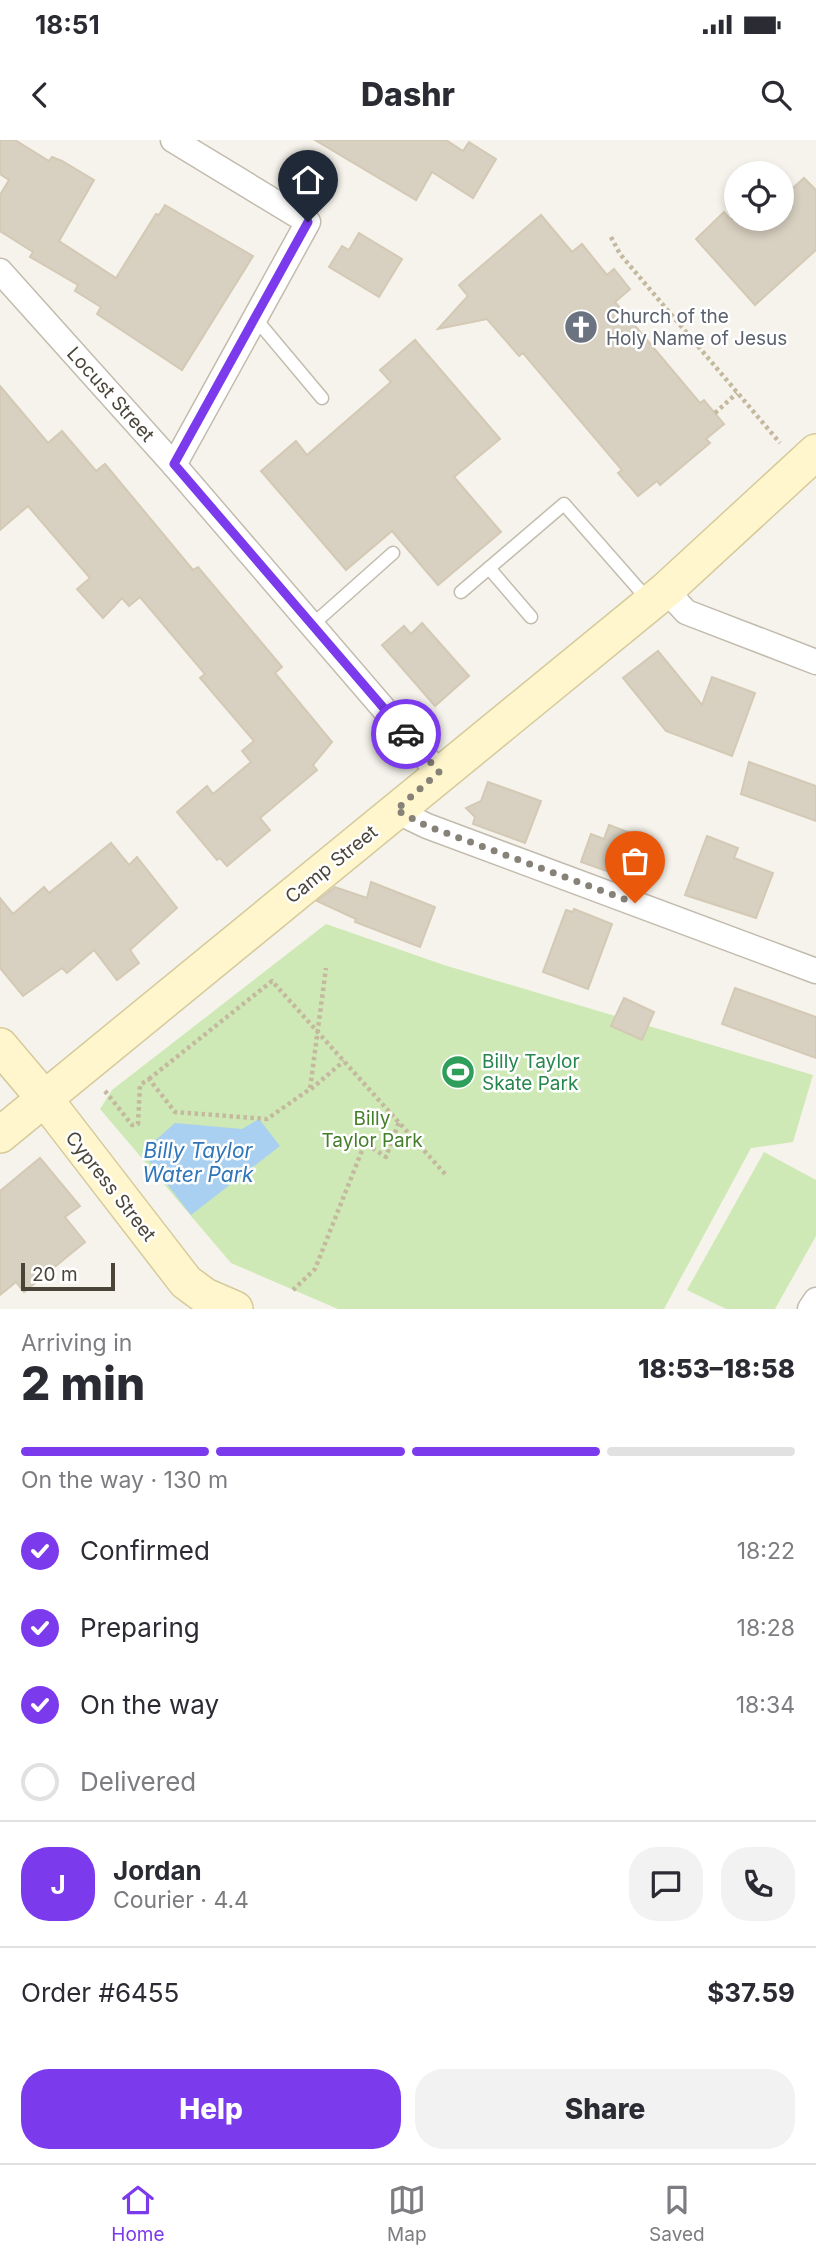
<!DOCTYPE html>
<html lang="en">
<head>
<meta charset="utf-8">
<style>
	body { margin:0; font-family:Inter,sans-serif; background:#f2f2f3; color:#2b2b33; height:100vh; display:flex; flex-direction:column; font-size:26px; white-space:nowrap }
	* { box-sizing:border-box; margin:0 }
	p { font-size:23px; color:#7c7c81 }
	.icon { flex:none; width:38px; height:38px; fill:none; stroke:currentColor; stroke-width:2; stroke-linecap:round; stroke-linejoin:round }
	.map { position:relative; height:1169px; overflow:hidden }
	.drawer { display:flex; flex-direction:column; background:#fff; flex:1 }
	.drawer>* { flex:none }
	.fabs { position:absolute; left:724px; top:21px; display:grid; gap:14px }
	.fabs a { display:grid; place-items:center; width:70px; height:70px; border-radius:50%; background:#fff; box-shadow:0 4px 10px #0003; font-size:35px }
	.scale { position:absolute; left:21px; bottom:18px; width:94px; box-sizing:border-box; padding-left:7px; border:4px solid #4b4539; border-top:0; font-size:19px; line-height:24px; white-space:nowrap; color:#4b4539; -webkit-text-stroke:5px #fff; paint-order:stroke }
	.pin { position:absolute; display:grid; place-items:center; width:60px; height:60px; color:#fff; margin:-72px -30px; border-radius:50% 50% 50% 0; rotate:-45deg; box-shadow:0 0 7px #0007 }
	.pin .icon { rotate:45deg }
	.courier { position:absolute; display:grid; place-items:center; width:70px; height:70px; margin:-35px; border:5px solid #7c3aed; border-radius:50%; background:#fff; color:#222; box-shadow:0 2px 9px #0007 }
	.overview em { font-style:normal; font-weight:800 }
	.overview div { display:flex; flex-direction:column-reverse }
	.overview { display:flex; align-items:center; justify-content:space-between; height:119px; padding:0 21px }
	h1 { font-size:46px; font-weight:800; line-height:52px }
	.bar { display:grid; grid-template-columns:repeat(4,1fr); gap:10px 7px; align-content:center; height:84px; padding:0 21px }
	.bar i { height:9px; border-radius:5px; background:#e1e1e2 }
	.bar .on { background:#7c3aed }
	.bar p { grid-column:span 4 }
	.line { display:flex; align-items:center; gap:18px; padding:0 21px; border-top:2px solid #e1e1e2 }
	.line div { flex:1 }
	.round { display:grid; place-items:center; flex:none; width:74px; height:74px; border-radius:28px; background:#f2f2f3 }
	ol { padding:0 21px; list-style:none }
	li { display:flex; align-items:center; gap:21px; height:77px }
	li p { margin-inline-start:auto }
	li .icon { padding:7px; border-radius:50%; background:#7c3aed; color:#fff; stroke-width:4 }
	li:last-child { color:#7c7c81 }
	li i { width:38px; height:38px; border:4px solid #e1e1e2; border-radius:50% }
	.action { display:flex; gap:14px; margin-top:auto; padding:14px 21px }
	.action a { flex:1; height:80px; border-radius:28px; background:#7c3aed; color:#fff; font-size:28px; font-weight:800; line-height:80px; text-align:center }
	.action a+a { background:#f2f2f3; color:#2b2b33 }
	.status { display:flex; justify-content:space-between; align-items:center; height:49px; padding:0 35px; background:#fff; direction:ltr }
	.status svg { height:19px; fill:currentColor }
	header { display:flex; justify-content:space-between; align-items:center; height:91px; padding:0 21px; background:#fff; font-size:32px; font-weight:800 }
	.tabs { display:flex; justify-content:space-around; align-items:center; height:98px; border-top:2px solid #e1e1e2; background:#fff; font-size:19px; color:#7c7c81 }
	.tabs a { display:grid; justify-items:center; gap:4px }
	.tabs .on { color:#7c3aed }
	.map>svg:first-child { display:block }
	.green { fill:#cee9b5 }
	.water { fill:#a9cff1 }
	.building { fill:#d8d0c1; stroke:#d3c9b4; stroke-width:2 }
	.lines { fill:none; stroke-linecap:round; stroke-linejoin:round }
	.lane-casing { stroke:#c2bcae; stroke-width:15 }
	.street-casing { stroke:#c2bcae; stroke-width:27 }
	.secondary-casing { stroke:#d5ca9b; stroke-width:38 }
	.path { stroke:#c4b99f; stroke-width:4.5; stroke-dasharray:3.5 3.5; stroke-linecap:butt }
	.lane { stroke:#fff; stroke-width:12 }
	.street { stroke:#fff; stroke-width:24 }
	.secondary { stroke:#fff6cd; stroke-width:35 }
	.done { stroke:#878278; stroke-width:7; stroke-dasharray:0 12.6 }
	.route { stroke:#7c3aed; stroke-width:9 }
	.labels { text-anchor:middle; stroke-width:5; stroke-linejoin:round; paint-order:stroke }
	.worship-label { font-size:19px; fill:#5b616d; stroke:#fff; text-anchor:start }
	.street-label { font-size:19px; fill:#4b4539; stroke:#fff }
	.leisure-label { font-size:19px; fill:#27864d; stroke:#fff; text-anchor:start }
	.park-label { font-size:19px; fill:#457e2b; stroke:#fff }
	.water-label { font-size:21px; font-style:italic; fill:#3076b9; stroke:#fff }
</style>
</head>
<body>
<div class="status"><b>18:51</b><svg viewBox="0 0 49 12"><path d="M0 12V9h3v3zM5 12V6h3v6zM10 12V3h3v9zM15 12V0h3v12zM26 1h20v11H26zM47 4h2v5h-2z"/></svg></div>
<header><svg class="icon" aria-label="back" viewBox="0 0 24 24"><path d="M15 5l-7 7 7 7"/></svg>Dashr<svg class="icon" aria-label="search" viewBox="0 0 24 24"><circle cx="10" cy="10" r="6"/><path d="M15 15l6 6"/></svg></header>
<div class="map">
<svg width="816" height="1169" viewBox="0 0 816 1169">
	<rect width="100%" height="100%" fill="#f6f3ec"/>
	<g class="green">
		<polygon points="326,784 444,825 813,935 793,1002 751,1008 664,1169 338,1169 231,1123 100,969 112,950"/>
		<polygon points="764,1012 816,1040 816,1096 775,1169 726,1169 687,1150"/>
	</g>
	<polygon class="water" points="259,979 280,1006 191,1075 142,1012 175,983 242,989"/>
	<g class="building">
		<polygon points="0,0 15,0 49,21 52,17 62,21 94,40 59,101 116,138 156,74 159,75 165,65 253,116 182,230 97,174 101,167 75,151 78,145 30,117 33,112 0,91 0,55 9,40 0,34"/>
		<polygon points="315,0 446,0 463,11 469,2 496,19 473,58 432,32 416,60"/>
		<polygon points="804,38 816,50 816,110 755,165 696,99 724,72 730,79 782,79 782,58"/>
		<polygon points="541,75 572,112 582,104 607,135 614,129 630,149 615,162 700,263 704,260 724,284 706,299 710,303 660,345 657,341 638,356 618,333 622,330 523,213 519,216 487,179 438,189 468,156 459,145"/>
		<polygon points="359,93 402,119 379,157 329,127 342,106 349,110"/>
		<polygon points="415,200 500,299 454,337 501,392 438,445 392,391 346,430 261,331 296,301 307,315 391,242 380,230"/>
		<polygon points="0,246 48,303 62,291 96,331 105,324 193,430 198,427 282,527 275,533 332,602 313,625 317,630 260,678 270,690 227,726 220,718 217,720 177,672 207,646 213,654 251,622 242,611 254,601 200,538 205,534 140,457 129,466 122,458 103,478 77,449 90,438 28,366 0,390"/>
		<polygon points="422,483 469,536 435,566 382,505 404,486 411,494"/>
		<polygon points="658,511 702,565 712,537 755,553 732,616 666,591 623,538"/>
		<polygon points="749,622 816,646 816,681 741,654"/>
		<polygon points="488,642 541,661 525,703 473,684 475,677 466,668 481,661"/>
		<polygon points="609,685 644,698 629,739 581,722 591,694 604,699"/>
		<polygon points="707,696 738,708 734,718 773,733 756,778 685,755"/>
		<polygon points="111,703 129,725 137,717 177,768 130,810 139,823 117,840 94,810 67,833 62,828 23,856 0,828 0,758 13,774 44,747 49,753"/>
		<polygon points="371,742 435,767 420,807 355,782 356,779 317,761 335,747 367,758"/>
		<polygon points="574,769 612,784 588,849 543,832 566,770 573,772"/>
		<polygon points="735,848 816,877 816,918 722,884"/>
		<polygon points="624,858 654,872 642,900 611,886"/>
		<polygon points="40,1018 80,1066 65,1077 85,1102 24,1152 16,1142 0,1155 0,1051"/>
	</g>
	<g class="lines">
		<g class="lane-casing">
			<g id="lane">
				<polyline points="255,178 322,258"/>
				<polyline points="489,428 531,477"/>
				<polyline points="461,452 564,364 650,462"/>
				<polyline points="312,485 393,413"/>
			</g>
		</g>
		<g class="street-casing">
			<g id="street">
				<polyline points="173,0 308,82 174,325"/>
				<polyline points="0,131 174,325 439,633"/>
				<polyline points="666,450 686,472 816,522"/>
				<polyline points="396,671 427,686 816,831"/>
				<polyline points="810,1169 816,1160"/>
			</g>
		</g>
		<g class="secondary-casing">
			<g id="secondary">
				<polyline points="0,906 44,958 186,1142 205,1156 235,1169"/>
				<polyline points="0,995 666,450 816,312"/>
			</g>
		</g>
		<g class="path">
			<polyline points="611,97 620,114 780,303"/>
			<polyline points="715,273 737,253"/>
			<polyline points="149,939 272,841 446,1035"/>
			<polyline points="311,949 344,921"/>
			<polyline points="105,951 132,985 138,984 140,945 149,939 175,972 267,979 310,949 326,828"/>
			<polyline points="293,1150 315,1129 365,1003 386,1017 399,982"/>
		</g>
		<use href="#lane" class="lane"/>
		<use href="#street" class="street"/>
		<use href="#secondary" class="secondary"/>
	</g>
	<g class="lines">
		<polyline class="done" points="406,594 439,632 396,670 427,686 635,763"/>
		<polyline class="route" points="308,82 174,324 406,594"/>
	</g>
	<defs>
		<g id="church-disc" transform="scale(1.75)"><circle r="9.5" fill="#6b7280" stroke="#fff"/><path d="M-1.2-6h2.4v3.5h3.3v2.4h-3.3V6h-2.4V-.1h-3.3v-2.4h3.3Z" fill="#fff"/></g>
		<g id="stadium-disc" transform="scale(1.75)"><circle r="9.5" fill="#2e9e5b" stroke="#fff"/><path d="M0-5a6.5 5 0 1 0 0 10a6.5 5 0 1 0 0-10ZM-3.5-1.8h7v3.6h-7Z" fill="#fff"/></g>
	</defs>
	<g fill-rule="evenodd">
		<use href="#church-disc" x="581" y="187"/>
		<use href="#stadium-disc" x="458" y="932"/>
	</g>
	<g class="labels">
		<g class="worship-label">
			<text x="606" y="183">Church of the<tspan x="606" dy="22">Holy Name of Jesus</tspan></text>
		</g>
		<g class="street-label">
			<text transform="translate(111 254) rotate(48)" y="7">Locust Street</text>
			<text transform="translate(331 724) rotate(-39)" y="7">Camp Street</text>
			<text transform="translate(111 1046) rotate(52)" y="7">Cypress Street</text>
		</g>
		<g class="leisure-label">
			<text x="482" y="928">Billy Taylor<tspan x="482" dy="22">Skate Park</tspan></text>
		</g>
		<g class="park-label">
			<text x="372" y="985">Billy<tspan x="372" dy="22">Taylor Park</tspan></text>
		</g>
		<g class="water-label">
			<text x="198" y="1018">Billy Taylor<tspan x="198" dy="24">Water Park</tspan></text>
		</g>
	</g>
</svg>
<div class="fabs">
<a><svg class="icon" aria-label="locate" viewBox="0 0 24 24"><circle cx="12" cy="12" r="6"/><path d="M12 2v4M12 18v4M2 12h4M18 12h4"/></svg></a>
</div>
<div class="scale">20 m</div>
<div class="pin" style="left:635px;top:763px;background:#ea580c"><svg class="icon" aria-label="bag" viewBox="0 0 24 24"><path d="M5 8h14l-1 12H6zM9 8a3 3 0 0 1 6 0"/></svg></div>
<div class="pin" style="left:308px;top:82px;background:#1f2937"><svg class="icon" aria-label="home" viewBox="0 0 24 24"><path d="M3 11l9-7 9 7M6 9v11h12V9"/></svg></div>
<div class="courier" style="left:406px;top:594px"><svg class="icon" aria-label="car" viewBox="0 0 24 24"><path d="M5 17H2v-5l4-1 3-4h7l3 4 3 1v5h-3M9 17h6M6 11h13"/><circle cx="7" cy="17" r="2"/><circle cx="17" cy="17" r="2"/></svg></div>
</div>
<section class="drawer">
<div class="overview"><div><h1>2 min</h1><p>Arriving in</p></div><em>18:53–18:58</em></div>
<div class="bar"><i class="on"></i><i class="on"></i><i class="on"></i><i></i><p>On the way · 130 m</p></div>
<ol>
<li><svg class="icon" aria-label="check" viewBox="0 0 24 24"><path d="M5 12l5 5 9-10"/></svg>Confirmed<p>18:22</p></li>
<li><svg class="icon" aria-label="check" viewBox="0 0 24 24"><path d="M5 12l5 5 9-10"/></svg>Preparing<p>18:28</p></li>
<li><svg class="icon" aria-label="check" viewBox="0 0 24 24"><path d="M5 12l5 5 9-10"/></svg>On the way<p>18:34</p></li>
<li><i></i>Delivered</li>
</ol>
<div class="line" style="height:126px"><b class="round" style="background:#7c3aed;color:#fff">J</b><div><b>Jordan</b><p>Courier · 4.4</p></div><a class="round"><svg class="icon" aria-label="chat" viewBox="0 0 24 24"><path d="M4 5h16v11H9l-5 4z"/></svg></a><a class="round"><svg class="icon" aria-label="phone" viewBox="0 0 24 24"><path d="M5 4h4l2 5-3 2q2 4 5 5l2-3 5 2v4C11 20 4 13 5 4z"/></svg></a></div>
<div class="line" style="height:91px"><div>Order #6455</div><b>$37.59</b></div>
<div class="action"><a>Help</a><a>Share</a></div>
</section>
<nav class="tabs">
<a class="on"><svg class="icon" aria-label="home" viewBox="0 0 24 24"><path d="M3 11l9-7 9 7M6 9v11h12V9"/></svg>Home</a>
<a><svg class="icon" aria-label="map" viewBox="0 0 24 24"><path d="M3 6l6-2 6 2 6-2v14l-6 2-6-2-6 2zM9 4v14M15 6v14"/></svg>Map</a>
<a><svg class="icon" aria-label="saved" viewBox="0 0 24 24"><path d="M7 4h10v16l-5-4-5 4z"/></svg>Saved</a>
</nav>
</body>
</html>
